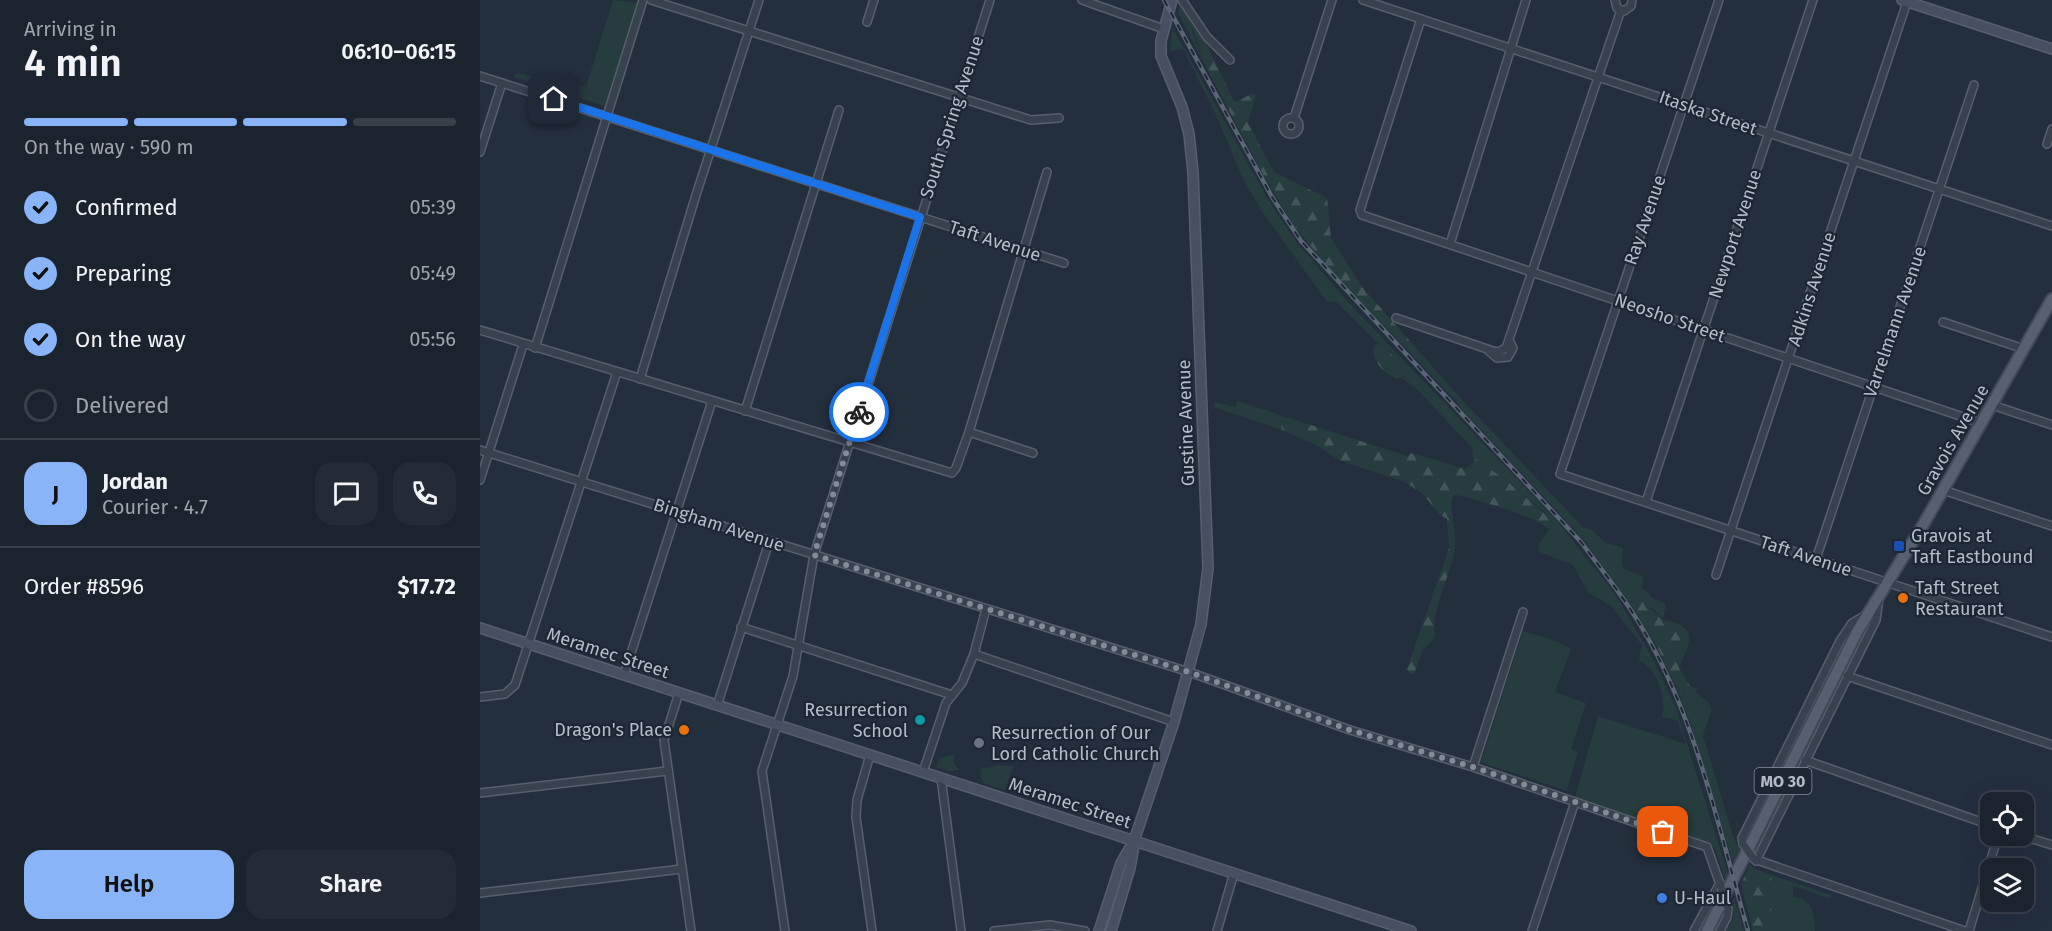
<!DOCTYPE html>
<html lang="en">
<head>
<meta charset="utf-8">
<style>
	body { margin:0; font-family:"Fira Sans",sans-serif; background:#242b36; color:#f1f3f6; height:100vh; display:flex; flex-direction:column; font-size:22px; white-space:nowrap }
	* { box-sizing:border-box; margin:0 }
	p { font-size:20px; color:#a0a4aa }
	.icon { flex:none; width:33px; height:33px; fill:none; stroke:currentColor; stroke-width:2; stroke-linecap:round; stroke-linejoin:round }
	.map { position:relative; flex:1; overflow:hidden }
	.details { display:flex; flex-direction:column; background:#1b232e; width:480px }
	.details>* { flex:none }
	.controls { position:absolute; left:1500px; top:792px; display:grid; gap:12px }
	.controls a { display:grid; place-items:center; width:54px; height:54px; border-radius:12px; background:#1b232e; box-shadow:0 6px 24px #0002,0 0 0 2px #39404a; font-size:30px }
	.pin { position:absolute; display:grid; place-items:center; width:51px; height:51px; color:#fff; margin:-26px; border-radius:12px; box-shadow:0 3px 9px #0006 }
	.courier { position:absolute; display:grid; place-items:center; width:60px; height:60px; margin:-30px; border:4px solid #1a73e8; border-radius:50%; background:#fff; color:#222; box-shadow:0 2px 8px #0007 }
	.summary em { font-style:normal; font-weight:600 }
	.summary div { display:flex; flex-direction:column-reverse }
	.summary { display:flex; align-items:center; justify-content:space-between; height:102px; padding:0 24px }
	h1 { font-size:39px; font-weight:600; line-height:45px }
	.bar { display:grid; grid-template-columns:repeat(4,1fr); gap:9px 6px; align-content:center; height:72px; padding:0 24px }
	.bar i { height:8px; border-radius:4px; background:#39404a }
	.bar .active { background:#8ab4f8 }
	.bar p { grid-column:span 4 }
	.line { display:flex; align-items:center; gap:15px; padding:0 24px; border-top:2px solid #39404a }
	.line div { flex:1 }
	.round { display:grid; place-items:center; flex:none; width:63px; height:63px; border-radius:18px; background:#242b36 }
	ol { padding:0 24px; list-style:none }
	li { display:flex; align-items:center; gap:18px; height:66px }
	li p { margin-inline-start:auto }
	li .icon { padding:6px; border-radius:50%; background:#8ab4f8; color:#111; stroke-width:4 }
	li:last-child { color:#a0a4aa }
	li i { width:33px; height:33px; border:3px solid #39404a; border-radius:50% }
	.primary-button { display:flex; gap:12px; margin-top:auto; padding:12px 24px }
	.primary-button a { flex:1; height:69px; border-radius:18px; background:#8ab4f8; color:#111; font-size:24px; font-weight:600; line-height:69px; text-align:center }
	.primary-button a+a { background:#242b36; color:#f1f3f6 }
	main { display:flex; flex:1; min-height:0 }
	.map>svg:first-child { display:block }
	.green { fill:#263c3f }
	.forest { fill:url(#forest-firs) }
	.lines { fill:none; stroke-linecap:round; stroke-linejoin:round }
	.street-casing { stroke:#565f6c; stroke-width:10 }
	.secondary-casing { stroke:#565f6c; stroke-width:12 }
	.primary-casing { stroke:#414a57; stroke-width:14 }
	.street { stroke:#38414e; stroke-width:7 }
	.secondary { stroke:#465061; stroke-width:9 }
	.primary { stroke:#56606e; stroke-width:10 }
	.rail-casing { stroke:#5a6575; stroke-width:4.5 }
	.rail { stroke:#1d2633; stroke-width:2; stroke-dasharray:7; stroke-linecap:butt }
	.street-bridge-casing { stroke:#565f6c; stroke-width:10; stroke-linecap:butt }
	.street-bridge { stroke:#38414e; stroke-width:7 }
	.done { stroke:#828b98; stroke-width:6; stroke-dasharray:0 10.8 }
	.route { stroke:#1a73e8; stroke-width:8 }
	.transit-dot { fill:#1a4fb4; stroke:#1d2633; stroke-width:2 }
	.food-dot { fill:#e8710a; stroke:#1d2633; stroke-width:2 }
	.culture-dot { fill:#0f9aa8; stroke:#1d2633; stroke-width:2 }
	.worship-dot { fill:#6b7280; stroke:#1d2633; stroke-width:2 }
	.shop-dot { fill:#3f7fe0; stroke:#1d2633; stroke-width:2 }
	.labels { text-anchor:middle; stroke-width:4.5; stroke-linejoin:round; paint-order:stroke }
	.shield { fill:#1d2633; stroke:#878f9c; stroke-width:1.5 }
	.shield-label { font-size:16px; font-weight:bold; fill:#b4bcc9 }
	.street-label { font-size:18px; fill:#b4bcc9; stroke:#1d2633 }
	.poi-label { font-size:18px; fill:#b4bcc9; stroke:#1d2633; text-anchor:start }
</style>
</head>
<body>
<main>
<section class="details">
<div class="summary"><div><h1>4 min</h1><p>Arriving in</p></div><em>06:10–06:15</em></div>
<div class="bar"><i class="active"></i><i class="active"></i><i class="active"></i><i></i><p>On the way · 590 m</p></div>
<ol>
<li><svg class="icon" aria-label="check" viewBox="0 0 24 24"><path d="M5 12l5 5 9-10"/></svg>Confirmed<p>05:39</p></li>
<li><svg class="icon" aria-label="check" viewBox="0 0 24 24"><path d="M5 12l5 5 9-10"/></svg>Preparing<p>05:49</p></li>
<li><svg class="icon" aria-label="check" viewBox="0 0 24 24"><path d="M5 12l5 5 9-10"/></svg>On the way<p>05:56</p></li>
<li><i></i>Delivered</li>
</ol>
<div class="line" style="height:108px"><b class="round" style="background:#8ab4f8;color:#111">J</b><div><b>Jordan</b><p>Courier · 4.7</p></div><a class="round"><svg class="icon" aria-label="chat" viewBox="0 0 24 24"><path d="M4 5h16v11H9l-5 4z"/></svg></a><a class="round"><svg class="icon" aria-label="phone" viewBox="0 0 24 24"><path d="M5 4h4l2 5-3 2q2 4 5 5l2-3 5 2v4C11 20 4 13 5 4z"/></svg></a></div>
<div class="line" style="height:78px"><div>Order #8596</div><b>$17.72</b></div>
<div class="primary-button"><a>Help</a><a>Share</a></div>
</section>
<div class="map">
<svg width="1572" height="931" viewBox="0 0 1572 931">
	<defs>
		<pattern id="forest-firs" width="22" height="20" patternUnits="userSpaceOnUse" patternTransform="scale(1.5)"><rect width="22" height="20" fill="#263c3f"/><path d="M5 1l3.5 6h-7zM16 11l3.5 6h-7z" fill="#435659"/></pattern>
	</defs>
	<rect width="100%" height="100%" fill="#242f3e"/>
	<g class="green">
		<polygon points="133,0 159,3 125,106 34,77 36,73 106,87"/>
		<polygon points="700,3 714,27 712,31 727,69 698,13"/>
		<path d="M693,28L786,196L814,239L870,304L1079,523L1137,597L1174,661L1196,708L1248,874L1245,880L1235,848L1226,841L1095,797L1118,716L1206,744L1197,720L1182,717C1187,696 1177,670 1159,660L1162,645L1131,606L1108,592L1093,565L1059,552L1058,545L1071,527L1066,513L996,459L993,460L992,448L937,389L922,378L924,376L902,347L856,301L847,302L781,210L762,177L736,115L703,49L689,51Z"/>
		<polygon points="758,401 812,419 801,425 802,430 734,407 735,402 755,407"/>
		<polygon points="983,401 1104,528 1112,530 1125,542 1143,548 1142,563 1144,569 1163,576 1162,589 1168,592 1171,597 1186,604 1183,619 1174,609 1156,603 1154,609 1102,538 977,404 980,405"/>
		<polygon points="1043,631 1076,641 1091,649 1075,692 1106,703 1091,749 1098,752 1087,791 1001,762"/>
		<polygon points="1210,686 1217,688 1216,693 1228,702 1232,709 1223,735 1254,839 1260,850 1253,863 1211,725 1197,689 1204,694"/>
		<polygon points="474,754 474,764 479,770 470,771 456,767 459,758"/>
		<polygon points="521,765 533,766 525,790 503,783 500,769"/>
		<path d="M1292,875L1354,896L1347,898L1313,886V897C1332,898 1335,914 1335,931H1297L1288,897Z"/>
		<polygon points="1254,897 1263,928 1264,931 1246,931 1254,917 1252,902"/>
	</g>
	<g class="forest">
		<polygon points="712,27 714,27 725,41 754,101 758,101 773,93 776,95 768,123 794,172 847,198 851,238 883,288 983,401 980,405 845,264 813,224 786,180 727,69"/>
		<path d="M897,344C909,350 919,361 924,372L922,378C908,380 893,362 893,349Z"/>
		<path d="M812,419L927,456L932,453L985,469L996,459L1023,478L1072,520L1069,529C1043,511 1008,504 978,495L973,496C968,507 977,531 975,546C971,577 951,607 955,637L943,650L934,674H930L927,669L969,548L967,519L959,514L943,494L925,482L859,460L836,445L802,430L801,425Z"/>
		<path d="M1162,602C1171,606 1176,616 1184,620C1188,622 1194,622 1198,624C1220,634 1204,652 1199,668L1210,686L1207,692L1201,693L1197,689L1177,647L1154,609L1156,603Z"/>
		<polygon points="1270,864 1275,869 1292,875 1288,897 1297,931 1273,931 1261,884"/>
	</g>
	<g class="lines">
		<g class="street-casing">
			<g id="street">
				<polyline points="171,0 551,120 579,118"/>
				<polyline points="602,0 684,29"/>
				<polyline points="702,0 727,37 750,60"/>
				<polyline points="883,0 1572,226"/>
				<polyline points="1135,0 1137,8 1144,11 1151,6 1152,0"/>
				<polyline points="1239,0 1080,474 1572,637"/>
				<polyline points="941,19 880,210 882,215 1501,423"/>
				<polyline points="387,22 394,0"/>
				<polyline points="0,76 584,263"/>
				<circle cx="811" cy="126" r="8"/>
				<polyline points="814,118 852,0"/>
				<polyline points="1567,144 1572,129"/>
				<polyline points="0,152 22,83"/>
				<polyline points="970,244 1046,0"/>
				<polyline points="916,318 1013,351 1018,352 1026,348 1141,10"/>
				<polyline points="1463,322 1544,349"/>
				<polyline points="0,330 472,473 476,468 489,432 567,172"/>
				<polyline points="55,348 163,0"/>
				<polyline points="1009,351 1017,358 1028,357 1033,348 1029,340"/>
				<polyline points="160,379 216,195 279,0"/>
				<polyline points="1512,405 1572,425"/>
				<polyline points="265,411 359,110"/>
				<polyline points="489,432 553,453"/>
				<polyline points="0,450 709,672 870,730 993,767 1227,847 1241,887"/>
				<polyline points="0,480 43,345"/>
				<polyline points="1463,490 1572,526"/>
				<polyline points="1166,502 1333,0"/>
				<polyline points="1336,559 1494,85"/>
				<polyline points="1236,575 1427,2"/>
				<polyline points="261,627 472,695"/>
				<polyline points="494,654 694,722"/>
				<polyline points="144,675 232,401"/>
				<polyline points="1367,676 1572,745"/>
				<polyline points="199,693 184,740 211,931"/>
				<polyline points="0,697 25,694 35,685 137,372"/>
				<polyline points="237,706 289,542"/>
				<polyline points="390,755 377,800 376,817 392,931"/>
				<polyline points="1325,760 1510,825"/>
				<polyline points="993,767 1043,612"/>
				<polyline points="443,772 466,703 482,683 494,654 506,609"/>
				<polyline points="461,778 481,931"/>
				<polyline points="0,793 187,771"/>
				<polyline points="1543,836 1572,845"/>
				<polyline points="1263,844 1262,838 1360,641 1372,623 1386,615"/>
				<polyline points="1274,859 1485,931"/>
				<polyline points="1276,861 1396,620 1399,598"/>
				<polyline points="0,893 202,869"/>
				<polyline points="305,931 282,771 313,676 334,555 510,0"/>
				<polyline points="514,931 570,925 605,931"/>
				<polyline points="737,931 754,873"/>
				<polyline points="1052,931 1095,802"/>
				<polyline points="1214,931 1240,883"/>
				<polyline points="1240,931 1247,917 1248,909"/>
				<polyline points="1489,931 1518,836"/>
			</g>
		</g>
		<g class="secondary-casing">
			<g id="secondary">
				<polyline points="1422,0 1572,49"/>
				<polyline points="0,628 931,931"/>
				<polyline points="619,931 641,863 654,841 694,722 721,624 728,568 713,172 709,134 702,107 681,56 681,41 692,0"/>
				<polyline points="631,931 650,868 654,846"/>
			</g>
		</g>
		<g class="primary-casing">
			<polyline id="primary" points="1227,931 1378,630 1443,525 1572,299"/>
		</g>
		<use href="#street" class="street"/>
		<use href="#secondary" class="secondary"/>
		<use href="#primary" class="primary"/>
		<g class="rail-casing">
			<path id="rail" d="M684,0L792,197L821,241L1101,542C1125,574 1150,605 1169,640C1219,729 1240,834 1268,931"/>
		</g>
		<use href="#rail" class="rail"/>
		<g class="street-bridge-casing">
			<g id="street-bridge">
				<polyline points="1263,844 1273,858"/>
				<polyline points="1241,887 1248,909"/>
			</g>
		</g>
		<use href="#street-bridge" class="street-bridge"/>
	</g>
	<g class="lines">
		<polyline class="done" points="379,412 334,555 709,672 870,730 993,767 1183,832"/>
		<polyline class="route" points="74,99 440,217 379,412"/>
	</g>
	<rect class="transit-dot" x="1413" y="540" width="12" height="12" rx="3"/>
	<g class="food-dot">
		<circle cx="1423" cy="598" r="6"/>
		<circle cx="204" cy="730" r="6"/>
	</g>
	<circle class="culture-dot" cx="440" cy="720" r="6"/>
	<circle class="worship-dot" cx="499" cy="743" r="6"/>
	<circle class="shop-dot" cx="1182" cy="898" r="6"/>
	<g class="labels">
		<rect class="shield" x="1274.5" y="768" width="57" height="26" rx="4.5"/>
		<g class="shield-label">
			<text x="1303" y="787">MO 30</text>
		</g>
		<g class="street-label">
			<text transform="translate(1228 113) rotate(19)" y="6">Itaska Street</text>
			<text transform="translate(472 117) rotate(-72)" y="6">South Spring Avenue</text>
			<text transform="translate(1165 220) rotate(-71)" y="6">Ray Avenue</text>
			<text transform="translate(1255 234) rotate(-72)" y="6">Newport Avenue</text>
			<text transform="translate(515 241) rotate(18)" y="6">Taft Avenue</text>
			<text transform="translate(1332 289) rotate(-72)" y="6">Adkins Avenue</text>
			<text transform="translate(1190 318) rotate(19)" y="6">Neosho Street</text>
			<text transform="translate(1415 322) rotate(-71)" y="6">Varrelmann Avenue</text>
			<text transform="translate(706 423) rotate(-92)" y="6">Gustine Avenue</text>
			<text transform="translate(1473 440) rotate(-60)" y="6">Gravois Avenue</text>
			<text transform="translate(239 525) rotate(18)" y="6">Bingham Avenue</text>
			<text transform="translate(1326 556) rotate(18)" y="6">Taft Avenue</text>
			<text transform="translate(128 653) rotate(18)" y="6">Meramec Street</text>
			<text transform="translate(590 803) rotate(18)" y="6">Meramec Street</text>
		</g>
		<g class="poi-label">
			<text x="1431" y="542">Gravois at<tspan x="1431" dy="21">Taft Eastbound</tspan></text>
			<text x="1435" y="594">Taft Street<tspan x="1435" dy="21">Restaurant</tspan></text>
			<text x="428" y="716" text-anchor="end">Resurrection<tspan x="428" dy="21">School</tspan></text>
			<text x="192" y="736" text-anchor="end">Dragon's Place</text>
			<text x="511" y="739">Resurrection of Our<tspan x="511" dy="21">Lord Catholic Church</tspan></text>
			<text x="1194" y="904">U-Haul</text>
		</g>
	</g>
</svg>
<div class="controls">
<a><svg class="icon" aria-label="locate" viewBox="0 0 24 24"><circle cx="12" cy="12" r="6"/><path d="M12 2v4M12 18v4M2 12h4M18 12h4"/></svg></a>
<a><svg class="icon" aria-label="layers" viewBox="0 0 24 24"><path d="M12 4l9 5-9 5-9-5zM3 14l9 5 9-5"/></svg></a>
</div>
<div class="pin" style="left:1183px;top:832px;background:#ea580c"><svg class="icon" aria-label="bag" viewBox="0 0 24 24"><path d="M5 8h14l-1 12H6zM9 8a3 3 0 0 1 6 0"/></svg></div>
<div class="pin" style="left:74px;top:99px;background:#1f2937"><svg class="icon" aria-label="home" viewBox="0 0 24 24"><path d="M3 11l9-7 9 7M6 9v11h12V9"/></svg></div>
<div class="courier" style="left:379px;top:412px"><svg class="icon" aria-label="bike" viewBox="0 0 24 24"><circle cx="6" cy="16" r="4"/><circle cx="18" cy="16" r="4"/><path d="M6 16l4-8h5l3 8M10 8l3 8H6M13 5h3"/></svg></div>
</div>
</main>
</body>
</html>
